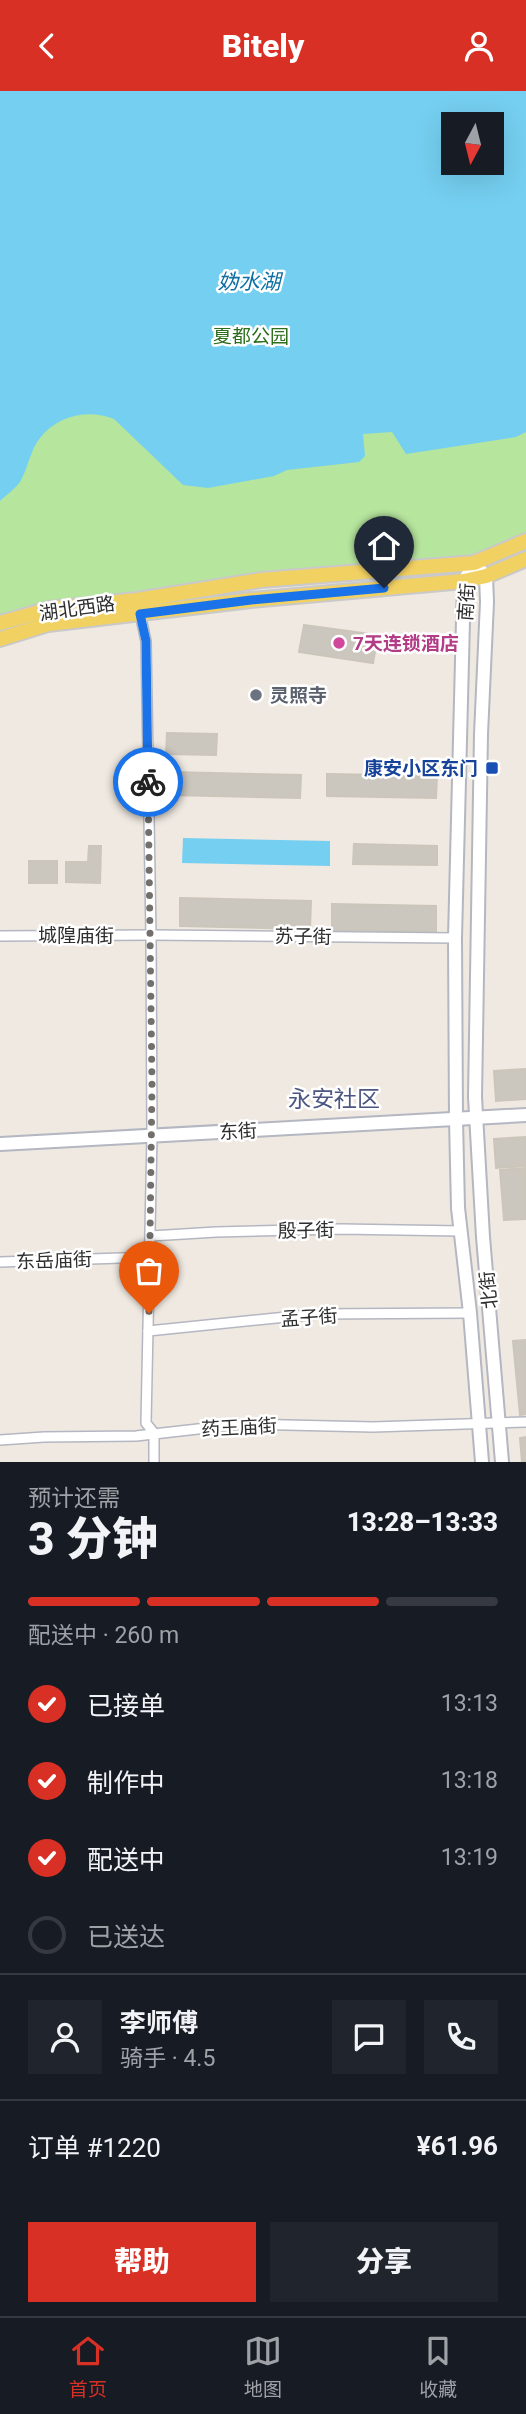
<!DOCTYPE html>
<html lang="zh">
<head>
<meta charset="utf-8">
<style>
	body { margin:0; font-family:Roboto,"Noto Sans SC",sans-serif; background:#20242c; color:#f1f3f6; height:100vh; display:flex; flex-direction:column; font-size:26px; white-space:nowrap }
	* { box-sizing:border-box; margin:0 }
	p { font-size:23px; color:#9ea1a6 }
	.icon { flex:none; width:38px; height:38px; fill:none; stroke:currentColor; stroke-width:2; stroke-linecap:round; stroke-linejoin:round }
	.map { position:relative; height:1371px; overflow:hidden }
	.sheet { display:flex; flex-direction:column; background:#171b24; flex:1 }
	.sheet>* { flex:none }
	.needle { width:46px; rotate:187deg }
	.buttons { position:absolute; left:441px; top:21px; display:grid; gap:14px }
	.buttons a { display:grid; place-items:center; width:63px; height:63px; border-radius:0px; background:#171b24; box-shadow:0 7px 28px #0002; font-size:35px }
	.pin { position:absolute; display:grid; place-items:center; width:60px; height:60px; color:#fff; margin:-72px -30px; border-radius:50% 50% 50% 0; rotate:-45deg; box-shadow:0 0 7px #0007 }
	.pin .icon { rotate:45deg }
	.courier { position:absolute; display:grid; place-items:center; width:70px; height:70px; margin:-35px; border:5px solid #1a73e8; border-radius:50%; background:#fff; color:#222; box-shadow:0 2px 9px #0007 }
	.head em { font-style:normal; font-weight:800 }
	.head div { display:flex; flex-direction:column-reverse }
	.head { display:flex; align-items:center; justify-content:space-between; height:119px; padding:0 28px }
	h1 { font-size:46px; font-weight:800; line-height:52px }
	.bar { display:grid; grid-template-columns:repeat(4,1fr); gap:10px 7px; align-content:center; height:84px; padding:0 28px }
	.bar i { height:9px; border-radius:5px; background:#363941 }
	.bar .on { background:#d93025 }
	.bar p { grid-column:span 4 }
	.line { display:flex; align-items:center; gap:18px; padding:0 28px; border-top:2px solid #363941 }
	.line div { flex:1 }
	.round { display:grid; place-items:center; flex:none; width:74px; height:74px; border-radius:0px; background:#20242c }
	ol { padding:0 28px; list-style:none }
	li { display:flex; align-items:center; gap:21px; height:77px }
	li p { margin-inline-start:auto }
	li .icon { padding:7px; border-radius:50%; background:#d93025; color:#fff; stroke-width:4 }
	li:last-child { color:#9ea1a6 }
	li i { width:38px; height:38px; border:4px solid #363941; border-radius:50% }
	.action { display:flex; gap:14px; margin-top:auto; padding:14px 28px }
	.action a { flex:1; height:80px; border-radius:0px; background:#d93025; color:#fff; font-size:28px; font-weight:800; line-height:80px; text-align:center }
	.action a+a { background:#20242c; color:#f1f3f6 }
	header { display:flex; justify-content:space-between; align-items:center; height:91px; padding:0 28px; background:#d93025; color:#fff; font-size:32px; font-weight:800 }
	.tab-bar { display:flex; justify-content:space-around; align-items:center; height:98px; border-top:2px solid #363941; background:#171b24; font-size:19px; color:#9ea1a6 }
	.tab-bar a { display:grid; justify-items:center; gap:4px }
	.tab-bar .on { color:#d93025 }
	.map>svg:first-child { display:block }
	.green { fill:#b6e59e; fill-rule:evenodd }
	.water { fill:#75cff0; fill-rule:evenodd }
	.building { fill:#cbc7bf; stroke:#cbc5ba; stroke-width:2 }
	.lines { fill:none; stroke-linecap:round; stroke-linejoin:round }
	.street-casing { stroke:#b4b7c1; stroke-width:12 }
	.secondary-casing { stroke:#b4b7c1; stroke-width:16 }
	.primary-casing { stroke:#c9c9c9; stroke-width:18 }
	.street { stroke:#fff; stroke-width:9 }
	.secondary { stroke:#fff; stroke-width:12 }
	.primary { stroke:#f2d163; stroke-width:14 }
	.done { stroke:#726f6d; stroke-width:7; stroke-dasharray:0 12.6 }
	.route { stroke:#1a73e8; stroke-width:9 }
	.hotel-dot { fill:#d1479c; stroke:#fff; stroke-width:2.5 }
	.worship-dot { fill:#6b7280; stroke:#fff; stroke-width:2.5 }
	.transit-dot { fill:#1a4fb4; stroke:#fff; stroke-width:2.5 }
	.labels { text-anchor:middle; stroke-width:5; stroke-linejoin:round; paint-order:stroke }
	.park-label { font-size:19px; fill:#2c6e1b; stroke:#fff }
	.street-label { font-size:19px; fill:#2e2e2e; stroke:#fff }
	.hotel-label { font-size:19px; font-weight:bold; fill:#b23c85; stroke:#fff; text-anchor:start }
	.worship-label { font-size:19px; font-weight:bold; fill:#5b616d; stroke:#fff; text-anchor:start }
	.transit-label { font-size:19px; font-weight:bold; fill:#164399; stroke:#fff; text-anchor:end }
	.water-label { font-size:21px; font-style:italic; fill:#0d6fa3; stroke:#fff }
	.quarter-label { font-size:23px; fill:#4d5680; stroke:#fff }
</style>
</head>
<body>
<header><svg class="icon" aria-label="back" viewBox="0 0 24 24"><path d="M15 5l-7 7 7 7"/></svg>Bitely<svg class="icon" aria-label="person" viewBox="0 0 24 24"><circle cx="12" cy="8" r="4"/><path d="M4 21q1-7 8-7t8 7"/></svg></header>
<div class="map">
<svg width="526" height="1371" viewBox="0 0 526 1371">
	<rect width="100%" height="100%" fill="#efe9e1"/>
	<path class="green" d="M0,0H526V448L474,472L261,489L0,532ZM453,33H492V72H453Z"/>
	<g class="water">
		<path d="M0,0H526V341L516,346L406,363L392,341L363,343L365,365L359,371L287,379L274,385L208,397L183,394L114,328C89,318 58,324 40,347C30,359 28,378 20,391C15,398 6,404 0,410ZM492,33V72H453V33Z"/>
		<polygon points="183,747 330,750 330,775 182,772"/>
	</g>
	<g class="building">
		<polygon points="304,534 378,544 373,572 299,561"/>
		<polygon points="167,642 217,643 216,664 166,663"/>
		<polygon points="170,681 301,684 300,707 170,704"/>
		<polygon points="327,683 437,685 436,707 327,705"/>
		<polygon points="354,753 437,755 437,774 353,773"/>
		<polygon points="89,755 101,755 100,792 66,791 66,771 88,771"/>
		<rect x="29" y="770" width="28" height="22"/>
		<polygon points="180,807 311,810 310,838 180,835"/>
		<polygon points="332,813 436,815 436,841 332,839"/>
		<polygon points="526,978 526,1008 496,1010 494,980"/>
		<polygon points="526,1046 526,1075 496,1077 494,1048"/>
		<polygon points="525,1077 526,1128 504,1129 500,1079"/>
		<polygon points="526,1249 526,1323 520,1324 513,1250"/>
		<polygon points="526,1346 526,1371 522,1371 520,1347"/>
	</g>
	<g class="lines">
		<g class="street-casing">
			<g id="street">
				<polyline points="139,518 146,550 151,844 152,1045 146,1332 154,1342 154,1371"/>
				<polyline points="0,845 151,844 455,847"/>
				<polyline points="151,1145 216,1141 341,1138 461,1140"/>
				<polyline points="0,1171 151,1166"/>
				<polyline points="148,1240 316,1223 470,1222"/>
				<polyline points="0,1349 44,1346 136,1345 242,1333 373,1336 526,1331"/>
			</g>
		</g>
		<g class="secondary-casing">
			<g id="secondary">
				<polyline points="0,1053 526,1024"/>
				<polyline points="482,1371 470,1222 458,1117 456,1028 455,847 464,490 474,472 486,485 487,511 481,643 475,1006 483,1146 502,1371"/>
			</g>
		</g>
		<g class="primary-casing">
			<g id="primary">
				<polyline points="0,532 50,518 137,509 261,489 474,472 526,450"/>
				<polyline points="0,548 48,533 251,509 464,490 486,485 526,468"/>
			</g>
		</g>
		<use href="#street" class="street"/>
		<use href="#secondary" class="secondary"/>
		<use href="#primary" class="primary"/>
	</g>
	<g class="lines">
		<polyline class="done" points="148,691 152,994 149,1222"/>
		<polyline class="route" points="148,691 146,550 140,523 251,509 384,497"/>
	</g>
	<circle class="hotel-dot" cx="339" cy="552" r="7"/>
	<circle class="worship-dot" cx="256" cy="604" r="7"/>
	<rect class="transit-dot" x="485" y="670" width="14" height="14" rx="3.5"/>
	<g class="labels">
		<g class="park-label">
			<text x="251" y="252">夏都公园</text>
		</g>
		<g class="street-label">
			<text transform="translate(466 511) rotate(-86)" y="7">南街</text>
			<text transform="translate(77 517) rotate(-8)" y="7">湖北西路</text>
			<text x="76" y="851">城隍庙街</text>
			<text transform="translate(303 845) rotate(1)" y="7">苏子街</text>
			<text transform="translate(238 1040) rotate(-3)" y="7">东街</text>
			<text transform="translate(306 1139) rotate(-1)" y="7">殷子街</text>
			<text transform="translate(54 1169) rotate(-2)" y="7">东岳庙街</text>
			<text transform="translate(488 1199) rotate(-96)" y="7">北街</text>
			<text transform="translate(309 1226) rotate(-4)" y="7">孟子街</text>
			<text transform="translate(239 1336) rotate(-3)" y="7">药王庙街</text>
		</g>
		<g class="hotel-label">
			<text x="353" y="559">7天连锁酒店</text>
		</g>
		<g class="worship-label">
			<text x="270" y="611">灵照寺</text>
		</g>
		<g class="transit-label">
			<text x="478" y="684">康安小区东门</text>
		</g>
		<g class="water-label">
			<text x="249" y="198">妫水湖</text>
		</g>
		<g class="quarter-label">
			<text x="334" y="1016">永安社区</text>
		</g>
	</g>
</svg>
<div class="buttons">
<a><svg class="needle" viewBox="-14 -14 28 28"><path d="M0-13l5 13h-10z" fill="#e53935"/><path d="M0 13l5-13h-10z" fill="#9ea1a6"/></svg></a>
</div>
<div class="pin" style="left:149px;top:1222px;background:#ea580c"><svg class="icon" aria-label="bag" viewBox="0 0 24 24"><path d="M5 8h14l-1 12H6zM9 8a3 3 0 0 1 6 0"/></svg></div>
<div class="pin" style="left:384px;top:497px;background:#1f2937"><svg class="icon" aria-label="home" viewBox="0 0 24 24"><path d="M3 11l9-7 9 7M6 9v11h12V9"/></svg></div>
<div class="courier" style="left:148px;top:691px"><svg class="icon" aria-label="bike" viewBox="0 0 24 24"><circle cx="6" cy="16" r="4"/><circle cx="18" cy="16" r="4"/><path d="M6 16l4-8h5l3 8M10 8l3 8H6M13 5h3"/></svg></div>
</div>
<section class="sheet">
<div class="head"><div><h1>3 分钟</h1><p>预计还需</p></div><em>13:28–13:33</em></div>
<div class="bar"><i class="on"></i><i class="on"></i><i class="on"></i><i></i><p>配送中 · 260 m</p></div>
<ol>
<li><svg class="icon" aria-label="check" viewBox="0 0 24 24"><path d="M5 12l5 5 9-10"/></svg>已接单<p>13:13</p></li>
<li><svg class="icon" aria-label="check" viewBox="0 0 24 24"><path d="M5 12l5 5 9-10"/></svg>制作中<p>13:18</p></li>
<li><svg class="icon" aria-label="check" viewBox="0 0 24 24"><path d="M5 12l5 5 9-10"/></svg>配送中<p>13:19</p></li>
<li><i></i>已送达</li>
</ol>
<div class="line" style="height:126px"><a class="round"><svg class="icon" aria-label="person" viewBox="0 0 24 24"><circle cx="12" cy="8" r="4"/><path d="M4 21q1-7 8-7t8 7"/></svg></a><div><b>李师傅</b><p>骑手 · 4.5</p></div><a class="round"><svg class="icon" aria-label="chat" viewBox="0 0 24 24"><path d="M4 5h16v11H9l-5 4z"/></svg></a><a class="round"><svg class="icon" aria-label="phone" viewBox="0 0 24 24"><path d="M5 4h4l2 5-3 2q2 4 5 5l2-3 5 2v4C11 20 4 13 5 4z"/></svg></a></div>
<div class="line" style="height:91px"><div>订单 #1220</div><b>¥61.96</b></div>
<div class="action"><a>帮助</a><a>分享</a></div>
</section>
<nav class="tab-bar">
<a class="on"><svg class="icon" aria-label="home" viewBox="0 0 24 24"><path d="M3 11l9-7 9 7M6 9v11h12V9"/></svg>首页</a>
<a><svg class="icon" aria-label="map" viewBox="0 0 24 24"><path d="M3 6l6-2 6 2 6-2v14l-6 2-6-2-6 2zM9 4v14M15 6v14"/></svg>地图</a>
<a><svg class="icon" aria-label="saved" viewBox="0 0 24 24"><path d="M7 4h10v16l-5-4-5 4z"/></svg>收藏</a>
</nav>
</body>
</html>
